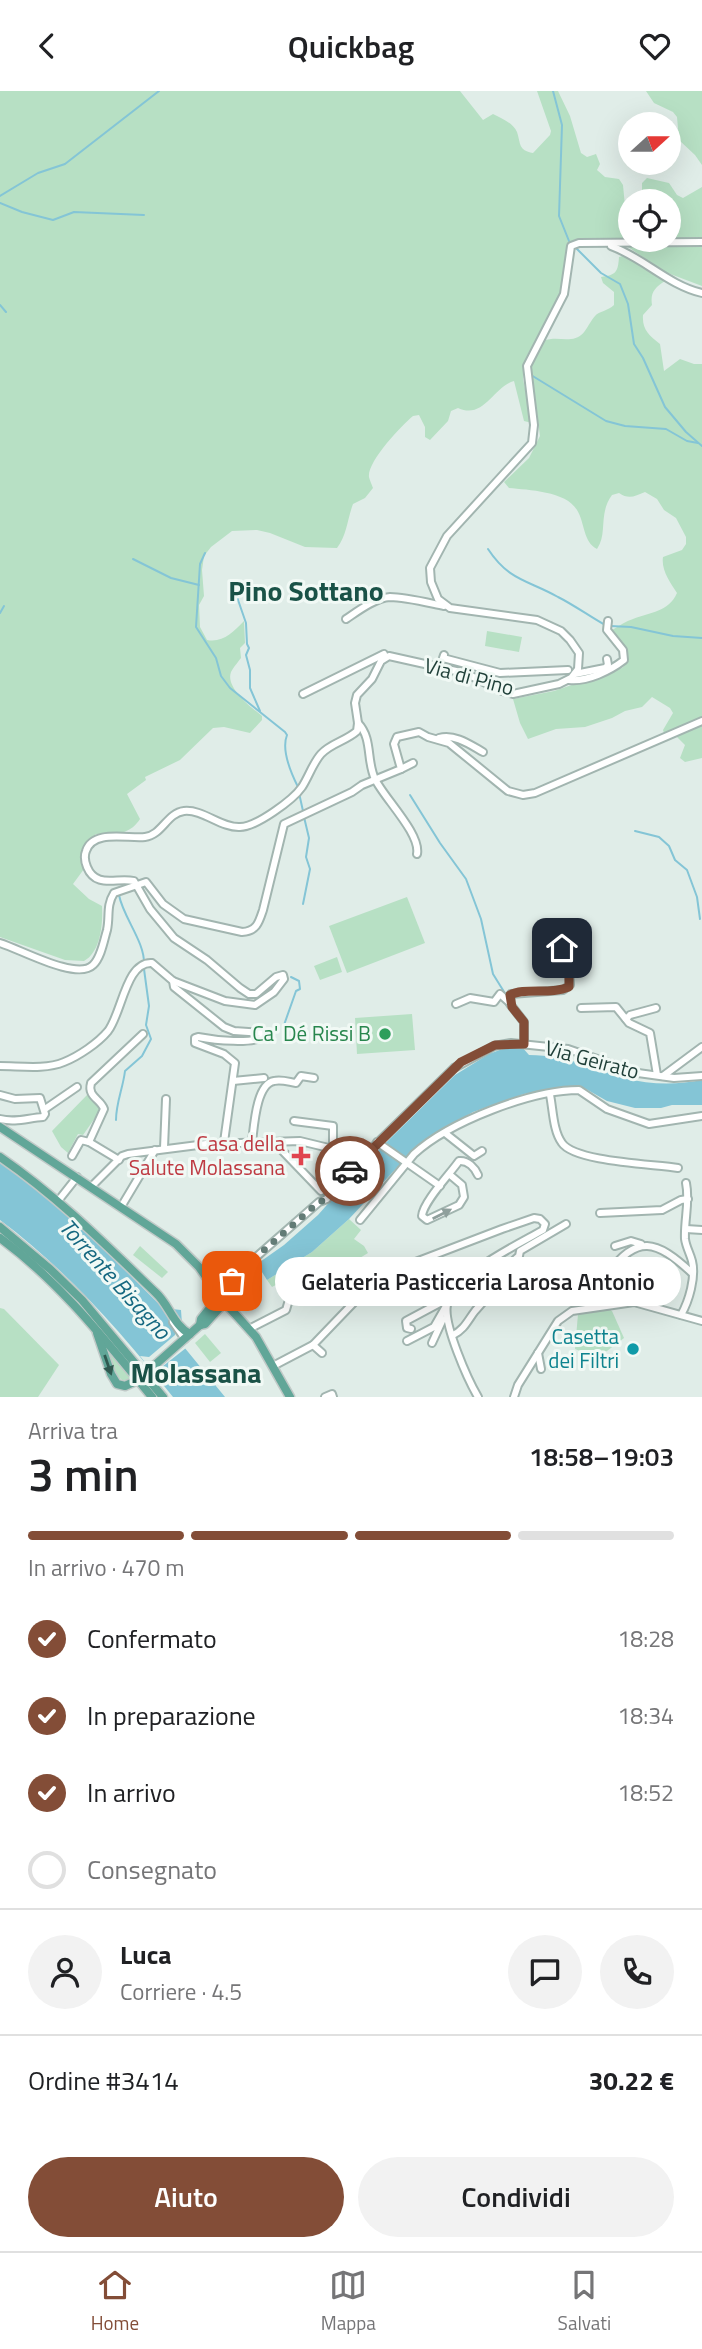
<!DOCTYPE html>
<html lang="it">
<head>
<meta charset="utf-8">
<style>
	body { margin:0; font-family:"Titillium Web",sans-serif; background:#f2f2f2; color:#202124; height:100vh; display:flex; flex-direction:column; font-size:26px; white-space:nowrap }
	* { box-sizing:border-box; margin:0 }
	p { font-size:23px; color:#757577 }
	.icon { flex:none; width:38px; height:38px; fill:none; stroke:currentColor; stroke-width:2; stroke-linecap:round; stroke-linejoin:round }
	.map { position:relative; height:1306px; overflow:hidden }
	.drawer { display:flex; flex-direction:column; background:#fff; flex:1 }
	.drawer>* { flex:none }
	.needle { width:46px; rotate:69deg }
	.controls { position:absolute; left:618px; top:21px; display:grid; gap:14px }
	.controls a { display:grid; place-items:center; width:63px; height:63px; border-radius:50%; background:#fff; box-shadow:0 7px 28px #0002; font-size:35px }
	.pin { position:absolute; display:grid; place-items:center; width:60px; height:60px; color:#fff; margin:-30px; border-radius:14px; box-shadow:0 4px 10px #0006 }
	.courier { position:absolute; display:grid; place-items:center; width:70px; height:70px; margin:-35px; border:5px solid #834d37; border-radius:50%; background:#fff; color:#222; box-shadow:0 2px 9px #0007 }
	.bubble { position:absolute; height:49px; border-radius:24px; background:#fff; box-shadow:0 7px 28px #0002; font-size:23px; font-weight:600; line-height:49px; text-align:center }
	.overview em { font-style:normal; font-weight:600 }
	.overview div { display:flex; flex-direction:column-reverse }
	.overview { display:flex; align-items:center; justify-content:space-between; height:119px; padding:0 28px }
	h1 { font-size:46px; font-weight:600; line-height:52px }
	.bar { display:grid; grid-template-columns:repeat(4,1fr); gap:10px 7px; align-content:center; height:84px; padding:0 28px }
	.bar i { height:9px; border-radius:5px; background:#e0e0e0 }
	.bar .on { background:#834d37 }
	.bar p { grid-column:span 4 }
	.line { display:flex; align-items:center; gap:18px; padding:0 28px; border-top:2px solid #e0e0e0 }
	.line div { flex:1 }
	.round { display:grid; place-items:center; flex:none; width:74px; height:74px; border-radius:37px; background:#f2f2f2 }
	ol { padding:0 28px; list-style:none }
	li { display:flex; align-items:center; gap:21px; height:77px }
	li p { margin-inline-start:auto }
	li .icon { padding:7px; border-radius:50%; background:#834d37; color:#fff; stroke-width:4 }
	li:last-child { color:#757577 }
	li i { width:38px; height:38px; border:4px solid #e0e0e0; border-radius:50% }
	.cta { display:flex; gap:14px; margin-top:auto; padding:14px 28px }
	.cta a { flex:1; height:80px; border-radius:42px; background:#834d37; color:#fff; font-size:28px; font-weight:600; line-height:80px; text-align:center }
	.cta a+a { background:#f2f2f2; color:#202124 }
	header { display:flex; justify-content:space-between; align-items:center; height:91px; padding:0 28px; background:#fff; font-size:32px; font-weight:600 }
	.tab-bar { display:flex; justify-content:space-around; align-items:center; height:98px; border-top:2px solid #e0e0e0; background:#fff; font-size:19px; color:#757577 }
	.tab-bar a { display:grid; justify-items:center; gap:4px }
	.tab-bar .on { color:#834d37 }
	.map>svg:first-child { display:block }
	.green { fill:#b7e0c4 }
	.water { fill:#84c5d6 }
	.pier { fill:#e0ede8 }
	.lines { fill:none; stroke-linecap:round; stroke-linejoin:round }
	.stream { stroke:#84c5d6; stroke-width:2 }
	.minor-casing { stroke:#a2b5b0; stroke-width:10 }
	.major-casing { stroke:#c0c9c7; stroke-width:11 }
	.minor { stroke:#fff; stroke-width:6 }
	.major { stroke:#61a698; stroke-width:8 }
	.oneway { fill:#8f9f9c }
	.oneway2 { fill:#305950 }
	.done { stroke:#637c76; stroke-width:7; stroke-dasharray:0 12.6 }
	.route { stroke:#834d37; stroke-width:9 }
	.leisure-dot { fill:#2e9e5b; stroke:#f1f9f5; stroke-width:2.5 }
	.health-dot { fill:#e0444e; stroke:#f1f9f5; stroke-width:2.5 }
	.culture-dot { fill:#0f9aa8; stroke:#f1f9f5; stroke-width:2.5 }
	.labels { text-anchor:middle; stroke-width:6; stroke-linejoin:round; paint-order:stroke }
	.street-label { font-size:21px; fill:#1f3f38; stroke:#f1f9f5 }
	.leisure-label { font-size:21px; fill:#27864d; stroke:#f1f9f5; text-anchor:end }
	.health-label { font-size:21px; fill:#be3a42; stroke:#f1f9f5; text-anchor:end }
	.culture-label { font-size:21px; fill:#0d838f; stroke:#f1f9f5; text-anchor:end }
	.water-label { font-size:23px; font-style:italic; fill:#156880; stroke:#f1f9f5 }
	.district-label { font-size:28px; font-weight:bold; fill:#1a5247; stroke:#f1f9f5 }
</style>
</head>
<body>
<header><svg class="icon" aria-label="back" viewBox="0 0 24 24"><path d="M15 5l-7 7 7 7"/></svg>Quickbag<svg class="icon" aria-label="heart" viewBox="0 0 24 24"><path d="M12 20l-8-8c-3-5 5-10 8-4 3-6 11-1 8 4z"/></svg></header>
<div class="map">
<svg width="702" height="1306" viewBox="0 0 702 1306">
	<rect width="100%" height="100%" fill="#e0ede8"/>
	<g class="green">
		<path d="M0,0H460L483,29L493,23C501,27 513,32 517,41C521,53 518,59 533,62L550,44L551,40L537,0H558L570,25L581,62L587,66L596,63L600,73L597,79L605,86L619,88L623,94L625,115L630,120V149L575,150L561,203L527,265L524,279L523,288L532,332L524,330L514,290C493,296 484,329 458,317L451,320L448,330L430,349L425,346V336L419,324L413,325C401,335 367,371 369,386C369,387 373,397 373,397L365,407L353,413C347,429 347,444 337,457L305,456L270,442L257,439L232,440L211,456L204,465L202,479L204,505L199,514L200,536L207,549C223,552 233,541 244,530L245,552L240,557L241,567C238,571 233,577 231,581C225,597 252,617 262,625V629L250,642L224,636L213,637L180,669L145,686L146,689L127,703L140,728C129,745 114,743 96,743C82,753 81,762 84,778L73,793L89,808L102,815C103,832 101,861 84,870L65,869L0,846Z"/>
		<polygon points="646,0 702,0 702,74 695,64 679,49 677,26 673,21 654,12"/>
		<polygon points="647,87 669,92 677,104 683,107 702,96 702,146 669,148 668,110 642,110 642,92"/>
		<polygon points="702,154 702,195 665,181 628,156"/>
		<path d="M626,164L665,190C655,196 650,202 652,214L643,224C642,239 649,244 660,253L664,280L680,268L694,273H702V667L685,671L680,667L685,654L675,644L664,642L663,639L673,622L670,617L652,606L642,616L625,620L612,627L585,636L556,638L528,648L520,632L513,608L554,600L622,577L627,572L628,566L612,539C619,535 626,530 633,528C650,521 669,521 677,502C670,491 661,479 663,466L682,459L686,453V446L676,427L664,419L657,408L645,401C635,405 629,409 619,402L612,404C598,423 608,442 597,458C583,451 585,432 577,419C566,400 528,399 509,397L504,391L529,367L540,345L531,275L543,250C554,246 561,249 571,248C585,247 587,234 595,225C599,220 608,220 614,214V201L603,192L601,186C616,184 618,181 619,166Z"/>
		<polygon points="487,540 522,546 519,561 485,555"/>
		<polygon points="407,806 425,852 347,882 329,835"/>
		<polygon points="337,866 342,881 320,889 314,875"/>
		<polygon points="412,923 415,959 357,963 355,927"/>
		<polygon points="87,1004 102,1017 83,1044 78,1043 68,1062 61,1056 52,1040"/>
		<polygon points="349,1128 361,1139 354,1148 364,1155 368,1162 332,1184 321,1170 272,1196 267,1189 312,1161"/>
		<polygon points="140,1155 168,1181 162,1187 133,1164"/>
		<polygon points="0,1217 4,1218 59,1274 38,1306 0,1306"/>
		<polygon points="606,1217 612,1220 624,1247 607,1260 594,1266 575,1258 578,1223"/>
		<polygon points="205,1243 221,1262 210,1271 195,1252"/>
		<polygon points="106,1255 131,1287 130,1289 122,1289 115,1283"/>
	</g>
	<g class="water">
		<path d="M522,956L529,964C569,965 589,976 625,987C650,994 677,994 702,989V1014H672L661,1017H635L607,1010L586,998L571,995L524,1003L473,1021L422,1052L405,1068L349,1128L312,1161L267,1189L257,1173L284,1154L318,1124L356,1081L455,984L489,963L505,957Z"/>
		<path d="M0,1072L32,1094L75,1130L163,1217L181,1219L182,1233L175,1241V1245L225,1306H173C121,1241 67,1179 0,1129Z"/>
	</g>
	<polygon class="pier" points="175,1244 186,1257 158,1279 158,1288 140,1265 149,1266"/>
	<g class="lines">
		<g class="stream">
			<polyline points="553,0 562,34 559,125 569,150"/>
			<polyline points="0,105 38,82 65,73 159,0"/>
			<polyline points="0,112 22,121 53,129 74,121 144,124"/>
			<polyline points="576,157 601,182 620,193 628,213 634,253 643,267 665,316 686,341 702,355"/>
			<polyline points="0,214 6,221"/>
			<polyline points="531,284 606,330 625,335 666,338 687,350 698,352"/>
			<path d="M488,458C509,490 528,489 558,506C574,514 589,525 605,534"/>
			<path d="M205,462L200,473L196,536L216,567L221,585L230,597L285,641L287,644C281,659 291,682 298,696"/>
			<polyline points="133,468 171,487 199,494"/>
			<polyline points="237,506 246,532 247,553 249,557 246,564 250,579 250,597 260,620"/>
			<polyline points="0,522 4,515"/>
			<polyline points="610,535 631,536 673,545 702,547"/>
			<polyline points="299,702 303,720"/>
			<polyline points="410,704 440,752 466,788 481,828 493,883 506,904"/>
			<polyline points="635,740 659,746 669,755 675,769 687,779 697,806 700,828"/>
			<path d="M119,804C123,826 145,851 144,873"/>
			<polyline points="303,813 310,778 306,766 309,747 304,726"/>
			<polyline points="284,934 296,900 300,898 299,890 291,886"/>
			<path d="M116,1029C116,1012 123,997 125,980L142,965L151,948L146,934L149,915L144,878"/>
		</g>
		<g class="minor-casing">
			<g id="minor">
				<path d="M611,155C644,167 668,194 702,202"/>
				<path d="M346,528C358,520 375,507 390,506C405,506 429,512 444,515"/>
				<polyline points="444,564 443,567 500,582 568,579"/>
				<polyline points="575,583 605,577 608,574 607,568"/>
				<path d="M569,589C587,591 610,580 624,569L623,559L607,539L608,530"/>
				<polyline points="303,603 384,563"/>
				<path d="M358,632C373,648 366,669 375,688C384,707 421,743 417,763"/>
				<path d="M439,647C455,643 469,653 483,661"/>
				<polyline points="401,678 413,672"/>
				<path d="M0,852C20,858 77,890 93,874C101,867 104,849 107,839C110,825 106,815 114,802L146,791L163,813L184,828L242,841C257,840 259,831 263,819L284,733L352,701L362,694L401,678L394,653L397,646L419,641L428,646L449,652L508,700L523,704L535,702L702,630"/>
				<path d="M173,890L225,910L255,914L274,901L284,888L283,884L276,886L256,903H249L240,897L207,869L174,847L150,818L134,790C117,786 96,798 87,776C85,771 84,765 86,760C93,738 128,748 145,746C162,744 167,722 184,720C203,718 221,737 240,736C256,736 293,709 302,696C309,685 313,672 321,663C331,652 346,650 357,640L358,632L355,612L357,604L372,588L381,570L389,565L465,582L502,600L513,603L559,593L571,587L578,578L579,562L570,549L561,540L537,529L450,517L438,508L431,491L430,477L447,445L532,352L534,334L527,275L564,203L571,155L579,152L702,151"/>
				<polyline points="456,913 470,907 494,911 500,903 510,912"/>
				<polyline points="581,917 616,916 629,932 650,942 657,984"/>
				<polyline points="626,928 630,924 656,917"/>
				<polyline points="524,952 524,931 510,913 511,903 563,899 570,894 568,863 562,857 551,854"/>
				<path d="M0,975C20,975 45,979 64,971C79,965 98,952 108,940C122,922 126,870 152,872L173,890L174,896L224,936L234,940L264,942L266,944C255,954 213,949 198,946L195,947V952L224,963L235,972L224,1051"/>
				<polyline points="663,985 702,956"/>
				<polyline points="233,990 264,987"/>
				<path d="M0,1004L15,1008L40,1007L45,1023L43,1026C28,1027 15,1032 0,1028"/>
				<path d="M550,1004C553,1018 553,1040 562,1052C575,1071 654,1073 678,1077"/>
				<polyline points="45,1018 77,996"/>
				<polyline points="294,1030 333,1035 333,1058"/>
				<polyline points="445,1042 474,1065 482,1060"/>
				<polyline points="273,1050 321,1100"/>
				<path d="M89,1051L104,1018C101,1008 87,1006 91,992L143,943"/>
				<path d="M252,1051C254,1036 256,993 274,990C281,988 289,991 296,992L301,985L314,987"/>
				<polyline points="377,1051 440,1095"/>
				<polyline points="164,1057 166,1008"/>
				<polyline points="72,1065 81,1049 89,1051 119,1069"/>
				<path d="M449,1083L462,1094L464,1106L459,1114L427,1129L422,1125C423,1111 450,1083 459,1070C468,1069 475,1077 478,1084"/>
				<polyline points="91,1096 122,1065 128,1063 206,1053 300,1050 333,1058 360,1069"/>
				<polyline points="58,1110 77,1086"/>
				<polyline points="121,1116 155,1059"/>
				<polyline points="600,1122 662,1119 681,1109 688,1108"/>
				<path d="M360,1129L414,1063C449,1031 531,999 579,999L607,1018L649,1033L702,1025"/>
				<polyline points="686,1138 702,1139"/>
				<polyline points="615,1155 631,1150 641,1153"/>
				<polyline points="493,1199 500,1182 519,1165 520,1160 566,1133"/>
				<polyline points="225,1200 239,1181 319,1111 327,1108 330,1098 454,977 494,955 511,952 568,958 638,982 674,987 702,985"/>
				<polyline points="230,1203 235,1191"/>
				<polyline points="231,1209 235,1205"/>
				<path d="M617,1212L609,1198L606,1185C637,1142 656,1149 692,1182"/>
				<path d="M681,1224C689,1210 696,1186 692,1170C690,1162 686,1156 685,1148C684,1129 690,1111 686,1092"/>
				<polyline points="173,1231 185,1248"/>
				<polyline points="249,1238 286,1219 288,1212"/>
				<polyline points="411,1238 407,1237 406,1230 449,1207"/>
				<path d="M453,1244C464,1239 468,1229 475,1220C493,1198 517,1182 544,1174"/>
				<polyline points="407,1250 434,1236 446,1215"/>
				<polyline points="432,1252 443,1228"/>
				<polyline points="313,1254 322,1262"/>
				<polyline points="538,1262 541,1278"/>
				<path d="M273,1275L313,1254L361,1204L413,1172L502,1138L534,1127L540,1128L545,1133L543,1139C519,1153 451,1185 447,1214C443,1233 468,1289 478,1306"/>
				<polyline points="325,1306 332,1303 333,1306"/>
				<polyline points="514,1306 518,1294 558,1230 572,1220 634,1211 702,1230"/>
			</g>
		</g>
		<g class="major-casing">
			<g id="major">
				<polyline points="0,1036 176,1153 199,1176 219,1204"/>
				<path d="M0,1066C57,1105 106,1154 156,1202C169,1214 174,1235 190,1243"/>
				<polyline points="0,1136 50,1178 82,1209 163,1306"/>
				<path d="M0,1147C60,1191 105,1249 152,1306"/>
				<circle cx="225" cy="1207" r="7"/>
				<polyline points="227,1214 256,1246 290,1306"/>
				<polyline points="200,1234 201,1228 218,1207"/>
				<polyline points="97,1242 111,1283 117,1293 125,1295 138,1289 200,1234 205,1233 222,1214"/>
			</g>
		</g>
		<use href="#minor" class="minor"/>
		<use href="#major" class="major"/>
	</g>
	<defs><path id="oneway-solid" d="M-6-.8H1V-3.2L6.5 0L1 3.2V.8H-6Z" transform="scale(1.75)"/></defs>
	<use class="oneway" href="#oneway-solid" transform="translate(442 1123) rotate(-27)"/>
	<use class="oneway2" href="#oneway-solid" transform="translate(108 1274) rotate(71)"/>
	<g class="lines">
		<polyline class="done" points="232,1190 225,1200 230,1203 238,1182 319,1111 327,1108 329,1098 350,1080"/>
		<path class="route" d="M350,1080L461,971L495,954L524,953V931L512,916L510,904C524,896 551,904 569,896V868L562,857"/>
	</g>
	<circle class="leisure-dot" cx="385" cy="943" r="7"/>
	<path class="health-dot" d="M297.5 1054.5h7v7h7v7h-7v7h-7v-7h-7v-7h7z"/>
	<circle class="culture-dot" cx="633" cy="1258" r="7"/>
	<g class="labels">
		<g class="street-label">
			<text transform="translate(469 586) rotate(15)" y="7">Via di Pino</text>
			<text transform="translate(592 969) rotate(15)" y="7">Via Geirato</text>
		</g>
		<g class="leisure-label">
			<text x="371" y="950">Ca' Dé Rissi B</text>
		</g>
		<g class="health-label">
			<text x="285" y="1060">Casa della<tspan x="285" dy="24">Salute Molassana</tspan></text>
		</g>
		<g class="culture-label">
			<text x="619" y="1253">Casetta<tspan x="619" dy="24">dei Filtri</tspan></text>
		</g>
		<g class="water-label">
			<text transform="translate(115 1188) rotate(48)" y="8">Torrente Bisagno</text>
		</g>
		<g class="district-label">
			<text x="306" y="510">Pino Sottano</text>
			<text x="196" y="1292">Molassana</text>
		</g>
	</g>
</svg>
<div class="controls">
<a><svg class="needle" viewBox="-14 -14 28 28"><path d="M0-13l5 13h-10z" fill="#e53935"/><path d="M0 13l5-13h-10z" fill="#757577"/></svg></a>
<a><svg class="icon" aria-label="locate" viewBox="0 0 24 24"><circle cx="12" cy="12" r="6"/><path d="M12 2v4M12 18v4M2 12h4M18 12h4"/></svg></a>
</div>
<div class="pin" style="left:232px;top:1190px;background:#ea580c"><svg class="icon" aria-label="bag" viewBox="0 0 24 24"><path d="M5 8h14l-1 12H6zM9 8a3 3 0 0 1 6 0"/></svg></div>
<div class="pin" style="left:562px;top:857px;background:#1f2937"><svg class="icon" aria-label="home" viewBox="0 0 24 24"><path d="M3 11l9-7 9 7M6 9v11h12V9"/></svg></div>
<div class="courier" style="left:350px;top:1080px"><svg class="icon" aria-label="car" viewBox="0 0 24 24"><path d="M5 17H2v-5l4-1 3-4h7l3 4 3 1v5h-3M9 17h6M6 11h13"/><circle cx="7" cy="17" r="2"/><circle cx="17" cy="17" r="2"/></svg></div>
<div class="bubble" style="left:275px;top:1166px;width:406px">Gelateria Pasticceria Larosa Antonio</div>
</div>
<section class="drawer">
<div class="overview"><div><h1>3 min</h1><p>Arriva tra</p></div><em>18:58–19:03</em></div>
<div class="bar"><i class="on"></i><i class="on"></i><i class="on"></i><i></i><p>In arrivo · 470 m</p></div>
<ol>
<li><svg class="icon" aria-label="check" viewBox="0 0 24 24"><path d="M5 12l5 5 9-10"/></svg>Confermato<p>18:28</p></li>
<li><svg class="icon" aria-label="check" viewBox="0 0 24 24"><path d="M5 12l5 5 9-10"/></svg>In preparazione<p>18:34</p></li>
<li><svg class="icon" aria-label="check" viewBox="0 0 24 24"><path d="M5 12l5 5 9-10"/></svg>In arrivo<p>18:52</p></li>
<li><i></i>Consegnato</li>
</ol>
<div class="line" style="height:126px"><a class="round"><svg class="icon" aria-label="person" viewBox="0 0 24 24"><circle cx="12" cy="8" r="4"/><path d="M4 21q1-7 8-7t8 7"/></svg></a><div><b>Luca</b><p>Corriere · 4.5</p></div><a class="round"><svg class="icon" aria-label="chat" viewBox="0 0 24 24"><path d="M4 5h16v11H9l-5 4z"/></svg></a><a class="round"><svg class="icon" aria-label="phone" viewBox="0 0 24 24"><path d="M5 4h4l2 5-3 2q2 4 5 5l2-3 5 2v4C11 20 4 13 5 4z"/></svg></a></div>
<div class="line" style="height:91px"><div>Ordine #3414</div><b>30.22 €</b></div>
<div class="cta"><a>Aiuto</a><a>Condividi</a></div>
</section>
<nav class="tab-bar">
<a class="on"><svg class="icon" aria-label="home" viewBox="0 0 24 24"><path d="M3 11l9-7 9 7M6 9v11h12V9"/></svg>Home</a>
<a><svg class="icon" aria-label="map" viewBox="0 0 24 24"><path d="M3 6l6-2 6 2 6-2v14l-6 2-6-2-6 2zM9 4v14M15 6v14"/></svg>Mappa</a>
<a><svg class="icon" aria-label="saved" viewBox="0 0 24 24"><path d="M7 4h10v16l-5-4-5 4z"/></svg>Salvati</a>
</nav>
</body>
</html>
